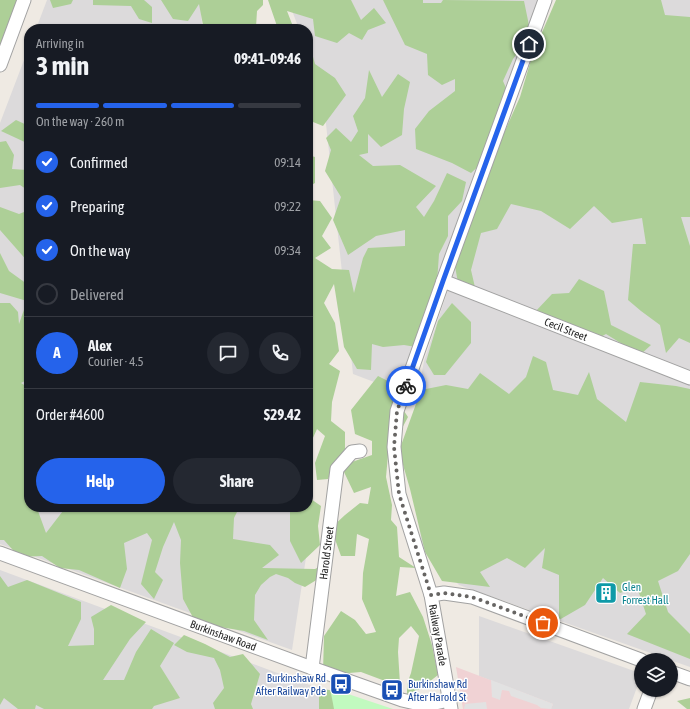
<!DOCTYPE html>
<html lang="en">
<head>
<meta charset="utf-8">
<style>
	body { margin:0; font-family:"Asap Condensed",sans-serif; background:#242831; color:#f1f3f6; height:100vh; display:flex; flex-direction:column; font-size:15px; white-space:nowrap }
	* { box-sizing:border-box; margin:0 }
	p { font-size:13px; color:#9ea1a6 }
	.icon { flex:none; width:22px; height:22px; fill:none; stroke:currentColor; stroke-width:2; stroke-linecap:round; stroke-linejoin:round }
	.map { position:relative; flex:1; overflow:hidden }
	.drawer { position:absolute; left:24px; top:24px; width:289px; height:488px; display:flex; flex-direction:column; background:#171b24; border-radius:16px; box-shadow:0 1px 3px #0004 }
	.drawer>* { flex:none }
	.buttons { position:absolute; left:634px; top:653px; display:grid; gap:8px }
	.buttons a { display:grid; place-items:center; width:44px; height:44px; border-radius:50%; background:#171b24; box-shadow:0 1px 3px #0004; font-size:20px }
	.pin { position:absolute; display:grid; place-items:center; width:34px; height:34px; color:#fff; margin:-17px; border:2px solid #fff; border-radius:50%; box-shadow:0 1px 4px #0007 }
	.courier { position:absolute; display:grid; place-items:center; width:40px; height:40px; margin:-20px; border:3px solid #2563eb; border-radius:50%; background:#fff; color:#222; box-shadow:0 1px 5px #0007 }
	.headline em { font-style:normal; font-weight:700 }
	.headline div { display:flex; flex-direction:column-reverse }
	.headline { display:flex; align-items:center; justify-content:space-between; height:68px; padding:0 12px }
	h1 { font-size:26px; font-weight:700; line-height:30px }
	.bar { display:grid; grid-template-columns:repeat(4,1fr); gap:6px 4px; align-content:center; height:48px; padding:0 12px }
	.bar i { height:5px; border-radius:3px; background:#363941 }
	.bar .on { background:#2563eb }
	.bar p { grid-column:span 4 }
	.line { display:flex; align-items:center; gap:10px; padding:0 12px; border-top:1px solid #363941 }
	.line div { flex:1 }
	.round { display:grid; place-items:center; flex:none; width:42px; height:42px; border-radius:21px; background:#242831 }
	ol { padding:0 12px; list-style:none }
	li { display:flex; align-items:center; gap:12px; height:44px }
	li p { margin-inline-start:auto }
	li .icon { padding:4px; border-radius:50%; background:#2563eb; color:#fff; stroke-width:4 }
	li:last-child { color:#9ea1a6 }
	li i { width:22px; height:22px; border:2px solid #363941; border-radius:50% }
	.cta { display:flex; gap:8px; margin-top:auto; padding:8px 12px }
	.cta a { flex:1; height:46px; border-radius:24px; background:#2563eb; color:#fff; font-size:16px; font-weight:700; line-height:46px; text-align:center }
	.cta a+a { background:#242831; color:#f1f3f6 }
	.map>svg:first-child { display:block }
	.residential { fill:#dcdadb }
	.commercial { fill:#f0d2d4 }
	.forest { fill:#adcf97 }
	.park { fill:#c1fabf }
	.parking { fill:#e2e2e2 }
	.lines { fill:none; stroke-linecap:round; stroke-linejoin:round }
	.minor-casing { stroke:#a2a2a2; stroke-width:15 }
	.minor { stroke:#fff; stroke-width:13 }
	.done { stroke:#676563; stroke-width:4; stroke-dasharray:0 7.2 }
	.route { stroke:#2563eb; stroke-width:5 }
	.labels { text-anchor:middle; stroke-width:3; stroke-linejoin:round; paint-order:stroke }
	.street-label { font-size:11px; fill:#1e1e1e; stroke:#fff }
	.culture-label { font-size:11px; fill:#0d838f; stroke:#fff; text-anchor:start }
	.transit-label { font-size:11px; fill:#164399; stroke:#fff; text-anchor:end }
</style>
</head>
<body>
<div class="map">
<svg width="690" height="709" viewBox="0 0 690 709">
	<rect width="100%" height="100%" fill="#efeae3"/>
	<g class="residential">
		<polygon points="47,0 201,0 202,29 36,29"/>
		<polygon points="288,0 540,0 398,391 353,374 322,87 308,51 308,29 299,29"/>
		<polygon points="613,0 690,0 690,667 459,585 422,547 409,441 424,361 478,201"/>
		<polygon points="29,47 29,507 308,507 308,375 314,407 310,531 292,650 0,544 0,123"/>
		<polygon points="0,570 323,690 326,709 0,709"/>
		<polygon points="479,616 637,672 640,679 629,709 551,709 553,704 479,676"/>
	</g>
	<polygon class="commercial" points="456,667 553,704 551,709 463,709"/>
	<g class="forest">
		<polygon points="0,0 20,0 0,49"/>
		<polygon points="50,0 73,0 71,4 53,8"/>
		<polygon points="93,0 144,0 152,7 152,23 139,19 131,6 93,5"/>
		<polygon points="161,0 263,0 263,5 257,11 256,27 265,27 267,29 207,29 203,25 199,4 188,21 173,19"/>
		<polygon points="268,0 351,0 361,20 374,8 386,23 368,30 362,40 349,33 337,43 315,36 313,19 287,11 294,29 278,29"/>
		<polygon points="383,0 423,0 423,3 441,3 443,0 524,1 531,35 513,59 503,81 509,95 482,163 471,173 452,163 416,149 415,129 429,111 455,91 455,79 442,85 428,75 427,54 405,45"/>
		<polygon points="556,0 661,0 665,15 690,17 690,217 681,217 690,246 690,343 679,338 666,353 660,325 641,311 628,300 633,244 646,244 642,218 612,223 594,206 570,229 541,211 511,204 497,229 481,233 471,270 477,296 459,288 454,261 493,158 520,97 533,53"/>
		<polygon points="308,39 315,64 335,78 346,95 323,126 308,120"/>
		<polygon points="369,70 382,97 398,74 410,82 404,109 402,135 381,147 368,134 368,153 359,155 373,166 400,165 436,186 416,207 424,217 434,201 447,173 466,182 462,201 448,216 448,236 439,254 436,297 416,347 404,345 383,347 372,344 371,370 357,369 344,347 334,284 324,303 335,323 339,351 329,364 340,371 332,402 331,421 345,432 345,449 334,466 328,479 317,480 315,463 325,436 317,429 312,440 308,440 308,200 320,201 332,218 322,236 331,248 315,258 332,269 349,270 354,293 363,258 368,248 405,246 405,230 376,236 348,255 333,220 341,197 325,171 331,150 326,138 336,128 351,142 358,131 353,116 365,98"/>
		<polygon points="16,120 29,126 29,144 1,131"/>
		<polygon points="6,141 14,155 12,169 27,170 29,166 29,191 20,185 0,188 0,142"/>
		<polygon points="308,155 315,157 315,183 308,187"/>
		<polygon points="0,207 19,214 29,210 29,263 0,230"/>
		<polygon points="0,253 9,271 27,284 29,284 29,375 25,381 21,383 29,388 29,507 39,507 38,511 46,533 66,507 252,507 238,510 234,518 233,539 270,545 279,555 262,568 315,569 319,567 318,579 305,587 295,583 288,578 276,574 270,577 261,585 255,595 254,620 268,640 244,631 196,623 183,599 180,563 181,540 174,522 163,547 155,572 163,580 154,599 141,584 152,540 147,533 124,543 127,569 120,588 79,570 60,568 42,556 19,557 4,540 0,540 0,303 10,303 18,312 19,324 27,301 0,293"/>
		<polygon points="579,279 604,291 611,325 651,345 640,355 606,334 595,340 535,312 552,294 569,293"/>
		<polygon points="452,303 471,322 471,343 445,375 434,375 426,362 438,321"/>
		<polygon points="533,356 546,362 553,390 578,395 589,372 597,399 626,422 640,382 676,386 690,389 690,554 678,571 658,581 668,612 690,634 690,659 627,634 646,614 637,587 620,593 603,578 585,605 559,620 559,575 542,568 545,548 525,568 507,558 480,572 490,587 442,581 425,552 410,489 399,451 421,390 446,385 468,389 480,373 509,394 526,377"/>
		<polygon points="378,376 392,383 404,382 402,408 408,417 399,434 389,444 386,477 392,505 391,520 397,527 399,557 416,568 400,567 396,596 410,592 423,617 432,645 438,675 420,689 407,694 407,684 411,673 419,636 411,626 399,638 398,652 400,684 385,681 361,672 337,674 323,672 324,636 341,611 355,620 366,634 376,632 362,599 363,573 369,539 357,534 355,556 341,556 331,528 345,515 360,503 368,504 371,487 354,493 344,472 349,463 372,455 372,441 355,434 351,410"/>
		<polygon points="308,497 321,506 318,526 320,545 301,563 290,541 290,507 308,507"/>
		<polygon points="0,576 8,587 27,580 81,602 81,619 68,646 94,645 94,629 91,617 111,605 146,622 130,639 103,680 124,680 136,652 151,629 174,643 160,666 180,698 154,706 152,709 44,709 36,705 35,709 18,709 4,698 0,705"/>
		<polygon points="184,635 205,644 230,657 243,654 260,674 251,704 253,709 215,709 213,703 224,688 220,670 214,658 187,652 174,645"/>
		<polygon points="319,688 339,692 360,709 319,709"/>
		<polygon points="690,698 690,709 687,709 677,701"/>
	</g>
	<polygon class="park" points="330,688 393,709 334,709"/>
	<g class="parking">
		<polygon points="491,680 553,704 551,709 541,708 537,705 511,696 509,691 502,690 500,700 492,697"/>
		<polygon points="486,702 487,709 464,709 465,704"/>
	</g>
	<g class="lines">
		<g class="minor-casing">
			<g id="minor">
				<polyline points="0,65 24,0"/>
				<path id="s1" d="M443,281L690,378"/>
				<path id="s2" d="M0,553L312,668L402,700L420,704L435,703L449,700"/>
				<polyline points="431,595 444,593 472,597 641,660"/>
				<path id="s3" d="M312,668L337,469L352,452L360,451"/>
				<polyline points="671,672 690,679"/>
				<polyline points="451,709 431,595 399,494 394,447 397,411 443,281 545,0"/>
				<polyline points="644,709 651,690"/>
			</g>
		</g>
		<use href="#minor" class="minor"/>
	</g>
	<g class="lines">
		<polyline class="done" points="406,386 397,411 394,447 399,494 431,595 444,593 472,597 543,623"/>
		<polyline class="route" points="406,386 443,281 529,44"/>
	</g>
	<defs>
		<g id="building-square" transform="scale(1.15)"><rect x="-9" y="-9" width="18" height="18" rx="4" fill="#0f9aa8" stroke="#fff"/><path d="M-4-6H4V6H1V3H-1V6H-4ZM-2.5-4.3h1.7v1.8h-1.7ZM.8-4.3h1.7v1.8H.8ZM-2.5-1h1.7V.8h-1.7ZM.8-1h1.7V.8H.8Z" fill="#fff"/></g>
		<g id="bus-square" transform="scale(1.15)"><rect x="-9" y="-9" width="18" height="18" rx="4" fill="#1a4fb4" stroke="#fff"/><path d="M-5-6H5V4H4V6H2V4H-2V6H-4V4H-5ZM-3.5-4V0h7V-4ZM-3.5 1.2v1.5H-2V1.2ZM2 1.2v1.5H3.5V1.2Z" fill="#fff"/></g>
	</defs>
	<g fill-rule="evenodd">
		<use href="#building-square" x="606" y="593"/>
		<use href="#bus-square" x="341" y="684"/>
		<use href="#bus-square" x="392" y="690"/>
	</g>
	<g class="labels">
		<g class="street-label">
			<text dy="4" stroke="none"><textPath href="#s1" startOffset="132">Cecil Street</textPath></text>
			<text dy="4" stroke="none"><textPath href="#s3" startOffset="116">Harold Street</textPath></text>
			<text dy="4" stroke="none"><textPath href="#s2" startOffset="238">Burkinshaw Road</textPath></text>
			<text transform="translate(438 635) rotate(80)" y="4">Railway Parade</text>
		</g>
		<g class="culture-label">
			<text x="622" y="591">Glen<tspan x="622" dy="13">Forrest Hall</tspan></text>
		</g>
		<g class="transit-label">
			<text x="326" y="682">Burkinshaw Rd<tspan x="326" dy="13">After Railway Pde</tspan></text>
			<text x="408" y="688" text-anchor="start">Burkinshaw Rd<tspan x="408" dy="13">After Harold St</tspan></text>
		</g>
	</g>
</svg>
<div class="buttons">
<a><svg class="icon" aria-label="layers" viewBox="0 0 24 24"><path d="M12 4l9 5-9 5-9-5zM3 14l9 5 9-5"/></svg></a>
</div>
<div class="pin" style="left:543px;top:623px;background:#ea580c"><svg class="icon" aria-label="bag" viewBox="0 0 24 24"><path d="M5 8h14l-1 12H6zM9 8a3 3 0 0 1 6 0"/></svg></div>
<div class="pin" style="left:529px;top:44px;background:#1f2937"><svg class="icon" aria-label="home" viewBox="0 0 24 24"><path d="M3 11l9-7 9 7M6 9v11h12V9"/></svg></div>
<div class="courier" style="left:406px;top:386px"><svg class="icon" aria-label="bike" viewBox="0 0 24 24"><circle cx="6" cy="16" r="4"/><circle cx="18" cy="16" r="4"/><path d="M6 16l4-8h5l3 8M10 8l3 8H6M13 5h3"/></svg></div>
<section class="drawer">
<div class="headline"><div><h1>3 min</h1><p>Arriving in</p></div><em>09:41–09:46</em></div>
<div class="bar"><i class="on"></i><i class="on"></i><i class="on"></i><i></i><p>On the way · 260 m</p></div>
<ol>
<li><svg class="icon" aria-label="check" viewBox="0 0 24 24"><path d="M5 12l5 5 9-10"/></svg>Confirmed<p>09:14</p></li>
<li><svg class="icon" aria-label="check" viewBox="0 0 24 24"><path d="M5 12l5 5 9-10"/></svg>Preparing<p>09:22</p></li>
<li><svg class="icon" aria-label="check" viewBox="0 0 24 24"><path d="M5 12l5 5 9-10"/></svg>On the way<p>09:34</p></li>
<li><i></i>Delivered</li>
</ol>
<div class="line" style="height:72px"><b class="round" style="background:#2563eb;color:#fff">A</b><div><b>Alex</b><p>Courier · 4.5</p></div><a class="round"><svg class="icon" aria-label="chat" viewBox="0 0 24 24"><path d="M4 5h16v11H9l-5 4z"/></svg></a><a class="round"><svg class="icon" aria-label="phone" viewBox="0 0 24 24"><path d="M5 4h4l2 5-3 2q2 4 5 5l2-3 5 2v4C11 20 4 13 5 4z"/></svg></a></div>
<div class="line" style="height:52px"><div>Order #4600</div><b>$29.42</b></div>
<div class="cta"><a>Help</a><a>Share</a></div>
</section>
</div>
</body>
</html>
